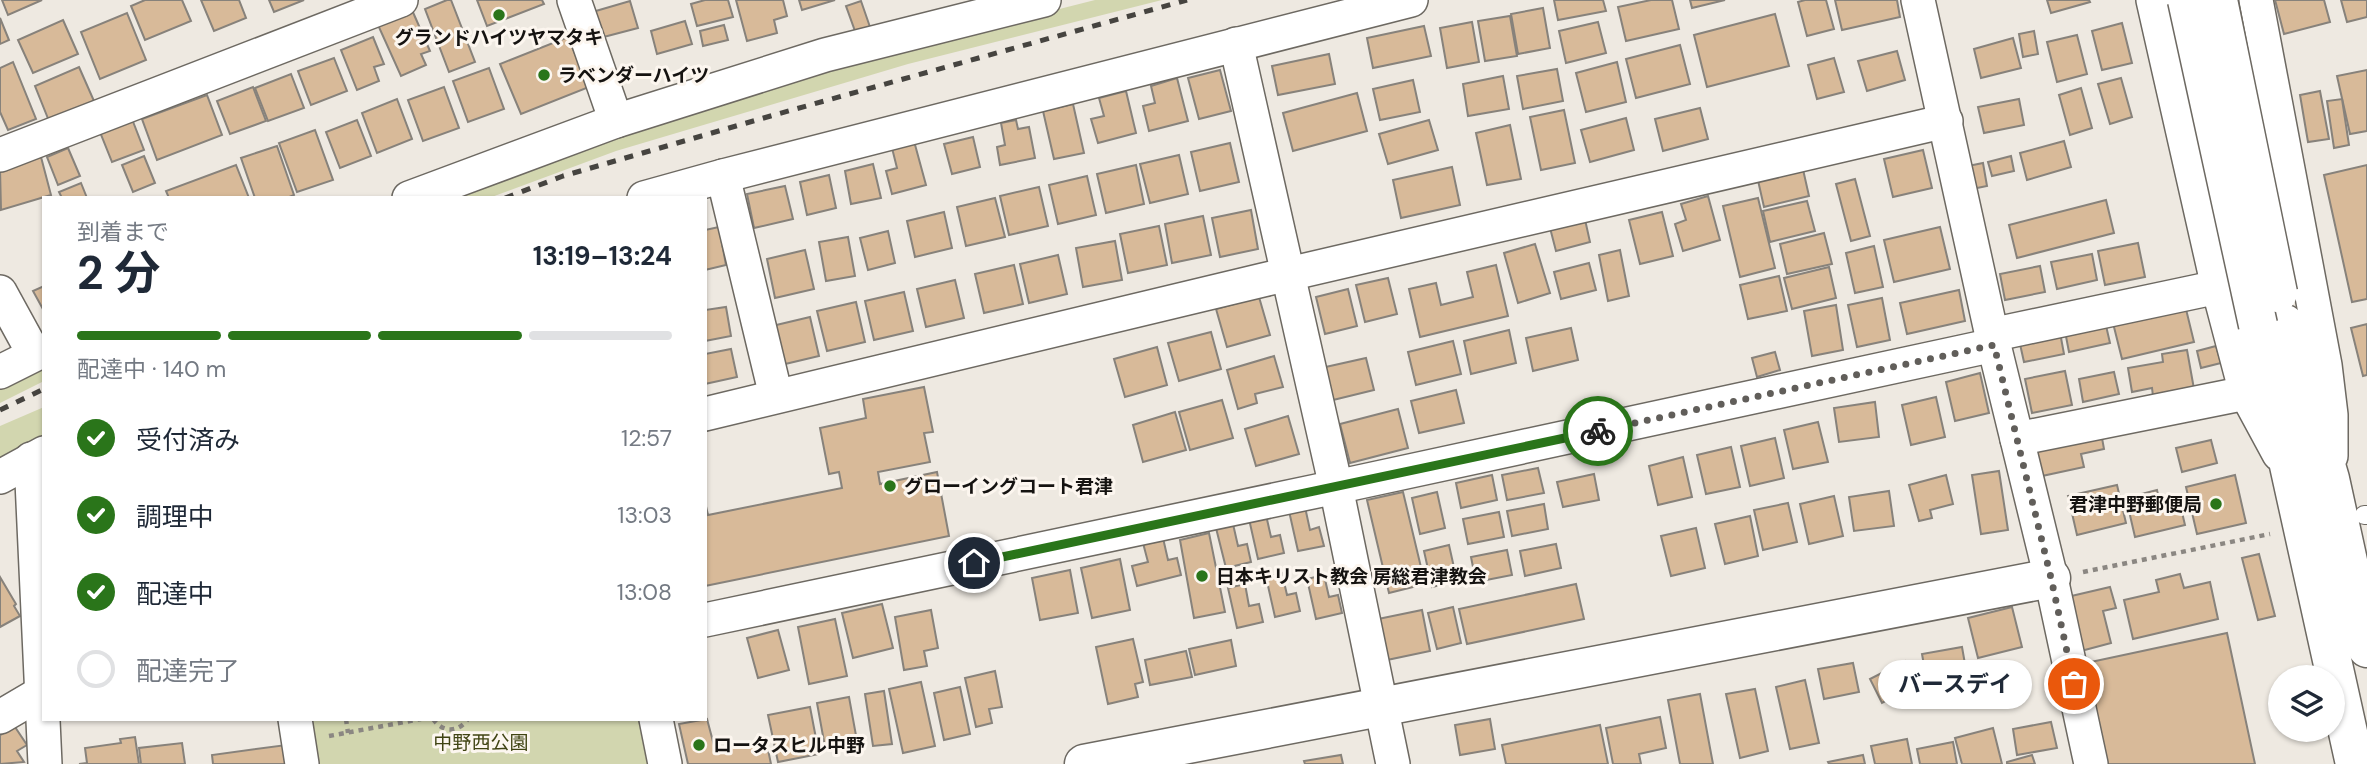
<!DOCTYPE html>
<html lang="ja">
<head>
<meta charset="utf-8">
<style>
	body { margin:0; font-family:"DM Sans","Noto Sans JP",sans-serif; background:#f6f6f7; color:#1f2937; height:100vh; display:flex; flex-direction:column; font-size:26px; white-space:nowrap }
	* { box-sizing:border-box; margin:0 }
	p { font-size:23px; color:#747a83 }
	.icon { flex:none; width:38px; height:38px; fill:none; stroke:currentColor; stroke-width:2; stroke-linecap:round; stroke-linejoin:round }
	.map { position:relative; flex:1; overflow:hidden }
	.side { position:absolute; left:42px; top:196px; width:665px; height:525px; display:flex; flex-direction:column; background:#fff; border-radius:0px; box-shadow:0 2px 5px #0004 }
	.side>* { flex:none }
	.controls { position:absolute; left:2268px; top:665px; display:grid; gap:14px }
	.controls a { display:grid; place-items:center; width:77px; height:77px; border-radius:50%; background:#fff; box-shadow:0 2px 5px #0004; font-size:35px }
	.pin { position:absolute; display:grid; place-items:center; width:60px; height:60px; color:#fff; margin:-30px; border:4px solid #fff; border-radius:50%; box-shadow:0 2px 7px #0007 }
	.courier { position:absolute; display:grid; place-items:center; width:70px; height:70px; margin:-35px; border:5px solid #2a751a; border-radius:50%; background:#fff; color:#222; box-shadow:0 2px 9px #0007 }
	.bubble { position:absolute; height:49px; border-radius:24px; background:#fff; box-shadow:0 2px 5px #0004; font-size:23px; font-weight:700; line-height:49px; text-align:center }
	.head em { font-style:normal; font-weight:700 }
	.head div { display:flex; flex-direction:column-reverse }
	.head { display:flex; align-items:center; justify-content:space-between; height:119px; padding:0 35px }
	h1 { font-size:46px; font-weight:700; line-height:52px }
	.bar { display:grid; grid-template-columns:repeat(4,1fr); gap:10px 7px; align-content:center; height:84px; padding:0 35px }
	.bar i { height:9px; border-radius:5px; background:#e0e1e3 }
	.bar .selected { background:#2a751a }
	.bar p { grid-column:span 4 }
	ol { padding:0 35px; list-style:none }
	li { display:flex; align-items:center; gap:21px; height:77px }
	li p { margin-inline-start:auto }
	li .icon { padding:7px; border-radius:50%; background:#2a751a; color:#fff; stroke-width:4 }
	li:last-child { color:#747a83 }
	li i { width:38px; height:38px; border:4px solid #e0e1e3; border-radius:50% }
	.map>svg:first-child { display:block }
	.green { fill:#d2d6af }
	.building { fill:#d8ba99; stroke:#87827b; stroke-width:2 }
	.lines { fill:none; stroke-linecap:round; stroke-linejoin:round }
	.service-casing { stroke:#6d6962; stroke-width:20 }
	.minor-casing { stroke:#6d6962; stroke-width:36 }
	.tertiary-casing { stroke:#6d6962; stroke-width:41 }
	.path { stroke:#8b8782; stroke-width:4.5; stroke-dasharray:5 5; stroke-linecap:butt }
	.service { stroke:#fff; stroke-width:18 }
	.minor { stroke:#fff; stroke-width:33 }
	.tertiary { stroke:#fff; stroke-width:38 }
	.rail { stroke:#464440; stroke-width:5; stroke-dasharray:9 9; stroke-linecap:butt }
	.tertiary-bridge-casing { stroke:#6d6962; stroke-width:41; stroke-linecap:butt }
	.tertiary-bridge { stroke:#fff; stroke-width:38 }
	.done { stroke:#615e5a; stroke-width:7; stroke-dasharray:0 12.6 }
	.route { stroke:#2a751a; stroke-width:9 }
	.poi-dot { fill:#2a751a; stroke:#fcf6ef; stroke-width:2.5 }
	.labels { text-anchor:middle; stroke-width:6; stroke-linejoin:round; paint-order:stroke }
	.poi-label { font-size:19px; font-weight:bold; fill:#151311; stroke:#fcf6ef; text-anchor:start }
	.park-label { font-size:19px; fill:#3f4312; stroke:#fcf6ef }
</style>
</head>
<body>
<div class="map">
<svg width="2367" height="764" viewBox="0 0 2367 764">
	<rect width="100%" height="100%" fill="#eee9e1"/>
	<g class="green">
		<polygon points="1095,0 1162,0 908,64 616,151 489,198 432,198 816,71"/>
		<polygon points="44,364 44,381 0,403 0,386"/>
		<polygon points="44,407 44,440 0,465 0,426"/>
		<polygon points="308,719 646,719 654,764 315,764"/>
	</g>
	<g class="building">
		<polygon points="2,0 42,0 8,15"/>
		<polygon points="145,0 182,0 191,21 145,40 131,6"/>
		<polygon points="201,0 239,0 246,18 214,31"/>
		<polygon points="269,0 304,0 274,12"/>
		<polygon points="447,0 451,0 475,62 449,72 425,9"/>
		<polygon points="477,0 542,0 544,4 487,26"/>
		<polygon points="705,0 728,0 733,17 697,26 691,4"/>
		<polygon points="736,0 783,0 787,16 774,20 777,33 747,41"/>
		<polygon points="799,0 835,0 802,10"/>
		<polygon points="1554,0 1603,0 1606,11 1558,20"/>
		<polygon points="1651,0 1672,0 1679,29 1626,41 1618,7"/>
		<polygon points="1690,0 1725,0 1692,8"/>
		<polygon points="1805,0 1826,0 1834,29 1807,36 1798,2"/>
		<polygon points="1835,0 1897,0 1900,17 1842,30"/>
		<polygon points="2047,0 2089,0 2090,2 2051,13"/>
		<polygon points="2275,0 2324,0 2330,22 2284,34"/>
		<polygon points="2341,0 2367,0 2367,17 2347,22"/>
		<polygon points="630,1 638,28 596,39 589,13"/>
		<polygon points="861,1 870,27 855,31 846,6"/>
		<polygon points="1543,8 1550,48 1518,54 1511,14"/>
		<polygon points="412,10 430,51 421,54 426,65 401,76 378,25"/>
		<polygon points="127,13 146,60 100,79 81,32"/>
		<polygon points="1775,14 1789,66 1707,87 1694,35"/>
		<polygon points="1510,16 1517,56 1485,61 1478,21"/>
		<polygon points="0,18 9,40 0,44"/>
		<polygon points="63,20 78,54 33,73 18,40"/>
		<polygon points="685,21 692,44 657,54 651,31"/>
		<polygon points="1472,22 1479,62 1447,68 1440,28"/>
		<polygon points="1598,22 1606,53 1566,63 1559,31"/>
		<polygon points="2122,23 2132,63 2102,70 2092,31"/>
		<polygon points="724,25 728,40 703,46 700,31"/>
		<polygon points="1424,26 1431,56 1373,68 1367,38"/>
		<polygon points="2034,31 2038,54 2023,57 2019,34"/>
		<polygon points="2077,35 2087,74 2057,82 2047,42"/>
		<polygon points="373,37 384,64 374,67 379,81 357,90 341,50"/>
		<polygon points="568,37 589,87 521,114 500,64"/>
		<polygon points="2013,38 2021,68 1981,78 1974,49"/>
		<polygon points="1680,45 1690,84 1636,98 1626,59"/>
		<polygon points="1897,51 1905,80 1867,91 1858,61"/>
		<polygon points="1329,54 1335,84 1278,95 1272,66"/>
		<polygon points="334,58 347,91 311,105 298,71"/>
		<polygon points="1834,58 1844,92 1817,99 1808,65"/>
		<polygon points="13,62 36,119 8,130 0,112 0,68"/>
		<polygon points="1617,62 1626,102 1586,112 1576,73"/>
		<polygon points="79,67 94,101 49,121 35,86"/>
		<polygon points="489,68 504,109 468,122 453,81"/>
		<polygon points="1557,69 1563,101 1523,109 1517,76"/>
		<polygon points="1220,70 1231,111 1199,119 1188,78"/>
		<polygon points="2367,70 2367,131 2350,134 2337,76"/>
		<polygon points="291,74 304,108 268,121 255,88"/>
		<polygon points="1503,76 1509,109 1468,116 1463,84"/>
		<polygon points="1177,78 1188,121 1149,131 1143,106 1155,103 1151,86"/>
		<polygon points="2121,78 2132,117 2110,124 2098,84"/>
		<polygon points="1413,80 1420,112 1380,120 1373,89"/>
		<polygon points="253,87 266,121 230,134 217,101"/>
		<polygon points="444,87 459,128 423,141 408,100"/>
		<polygon points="2081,88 2092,128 2070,135 2059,95"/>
		<polygon points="1126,91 1136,133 1098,143 1091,119 1104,116 1099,98"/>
		<polygon points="2320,91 2329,139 2308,142 2300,95"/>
		<polygon points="1357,93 1367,131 1293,151 1283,113"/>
		<polygon points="207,95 222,135 157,160 142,119"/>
		<polygon points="397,99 412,139 377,153 362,113"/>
		<polygon points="2019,99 2024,125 1984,133 1978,107"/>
		<polygon points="2342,99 2349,145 2334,148 2327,101"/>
		<polygon points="1073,104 1084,153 1054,159 1043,111"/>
		<polygon points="1700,108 1708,139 1663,151 1655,119"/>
		<polygon points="1564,110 1575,163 1541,170 1530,117"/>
		<polygon points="1626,118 1634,150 1590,162 1581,130"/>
		<polygon points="132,119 144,150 112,162 100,132"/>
		<polygon points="357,120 371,156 340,168 326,132"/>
		<polygon points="1016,120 1018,129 1029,127 1035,158 1000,165 997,147 1005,145 1001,123"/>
		<polygon points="1429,120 1438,150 1388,164 1379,134"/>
		<polygon points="1510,125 1521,179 1487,185 1476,133"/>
		<polygon points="315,130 333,180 297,192 279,143"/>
		<polygon points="973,137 980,167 952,174 944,144"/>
		<polygon points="914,141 926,185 892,194 886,171 897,168 892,148"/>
		<polygon points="2064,141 2071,167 2027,180 2020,153"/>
		<polygon points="1230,143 1239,182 1200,191 1191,152"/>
		<polygon points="277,146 294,195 287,198 255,198 241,158"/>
		<polygon points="68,148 80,176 58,185 47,157"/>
		<polygon points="1923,150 1932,188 1893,197 1884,159"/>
		<polygon points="1179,155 1188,194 1150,203 1140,164"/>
		<polygon points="144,156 155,183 133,192 122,165"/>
		<polygon points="2011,156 2014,171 1992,176 1988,162"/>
		<polygon points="41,157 51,195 1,210 0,169"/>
		<polygon points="1983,163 1987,186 1972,189 1968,166"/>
		<polygon points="873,164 881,198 851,204 845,171"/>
		<polygon points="236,165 249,198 169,198 166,191"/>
		<polygon points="1136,165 1144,204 1106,213 1097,174"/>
		<polygon points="1802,165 1809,196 1764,207 1757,176"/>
		<polygon points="2367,165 2367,299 2352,302 2324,175"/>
		<polygon points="1452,167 1460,205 1401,218 1393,180"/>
		<polygon points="829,175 836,208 807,215 800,182"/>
		<polygon points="1087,176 1096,215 1058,224 1049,185"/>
		<polygon points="1855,179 1870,236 1851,241 1836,184"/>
		<polygon points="81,183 87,198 62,198 59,192"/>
		<polygon points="785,186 793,219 754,228 747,194"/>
		<polygon points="1039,187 1048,226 1009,235 1000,196"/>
		<polygon points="1708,196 1720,240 1683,251 1675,224 1686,220 1681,204"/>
		<polygon points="995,198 1005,237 966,246 957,207"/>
		<polygon points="1758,198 1775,268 1740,277 1723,206"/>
		<polygon points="2106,200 2114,233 2017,258 2009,225"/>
		<polygon points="1807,201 1815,231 1770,242 1763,211"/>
		<polygon points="1251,210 1258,249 1220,257 1212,218"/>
		<polygon points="944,212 952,248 915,257 907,221"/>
		<polygon points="1662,212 1673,256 1640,264 1629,220"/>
		<polygon points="1584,215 1590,242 1556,251 1549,224"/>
		<polygon points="1203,216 1211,255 1172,263 1165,224"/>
		<polygon points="1159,226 1167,265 1128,273 1120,234"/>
		<polygon points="719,227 726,265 705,270 705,230"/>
		<polygon points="1940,227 1950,269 1894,282 1884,240"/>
		<polygon points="888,231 895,263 868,270 860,238"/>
		<polygon points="1824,233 1832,264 1787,274 1780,244"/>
		<polygon points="848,237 855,276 826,281 819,242"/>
		<polygon points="1115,241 1122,280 1083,287 1076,248"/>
		<polygon points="2138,243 2145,277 2105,285 2098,251"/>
		<polygon points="1535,244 1550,293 1518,303 1504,253"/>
		<polygon points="1874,246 1883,287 1855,293 1846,253"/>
		<polygon points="805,250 814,289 775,298 767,259"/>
		<polygon points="1620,250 1629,296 1608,301 1599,255"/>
		<polygon points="2092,254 2097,280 2057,289 2051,262"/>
		<polygon points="1058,255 1067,294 1029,303 1020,264"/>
		<polygon points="1589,263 1596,290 1561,299 1554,272"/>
		<polygon points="1014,265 1023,304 984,313 975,274"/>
		<polygon points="1496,265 1508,316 1420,337 1409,289 1436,283 1441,305 1473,297 1467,272"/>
		<polygon points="2040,266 2045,292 2005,300 2000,274"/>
		<polygon points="1829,267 1836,298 1792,309 1784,278"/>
		<polygon points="1779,276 1787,311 1748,319 1740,285"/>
		<polygon points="1388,278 1397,314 1365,322 1356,285"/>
		<polygon points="955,280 964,318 926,327 917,289"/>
		<polygon points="44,286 44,311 33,291"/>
		<polygon points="1348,289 1357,326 1325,334 1316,297"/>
		<polygon points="1959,290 1965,321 1907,334 1900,303"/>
		<polygon points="904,292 913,331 874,340 865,301"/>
		<polygon points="1259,297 1270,335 1227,347 1216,309"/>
		<polygon points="1882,298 1890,340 1857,347 1848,305"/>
		<polygon points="2184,301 2194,342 2122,359 2112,319"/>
		<polygon points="856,302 865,342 827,351 817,311"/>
		<polygon points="1836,305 1843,350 1812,356 1804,311"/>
		<polygon points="726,307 731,336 705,341 705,310"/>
		<polygon points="810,317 819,356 781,365 772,326"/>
		<polygon points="2104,317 2110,343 2069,352 2064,326"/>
		<polygon points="2367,324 2367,375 2363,376 2351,328"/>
		<polygon points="2059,327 2064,354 2024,362 2018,335"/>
		<polygon points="1571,328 1578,360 1533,371 1526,338"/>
		<polygon points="1509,330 1516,363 1471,374 1464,341"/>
		<polygon points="1211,332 1221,369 1179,381 1168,343"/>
		<polygon points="1453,341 1461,374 1416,385 1408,352"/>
		<polygon points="2216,346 2221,363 2201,368 2197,351"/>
		<polygon points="1157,347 1167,385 1125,397 1114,359"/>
		<polygon points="731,349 737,377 705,384 705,354"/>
		<polygon points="2187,350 2194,389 2153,396 2152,388 2132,392 2128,368 2163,362 2162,354"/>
		<polygon points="1775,352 1780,370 1757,377 1752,358"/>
		<polygon points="1274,356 1283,387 1255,394 1257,403 1238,409 1227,370"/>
		<polygon points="1366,358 1374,390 1329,401 1321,368"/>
		<polygon points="2065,371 2072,405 2032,413 2025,379"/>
		<polygon points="2114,372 2119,394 2083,402 2079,379"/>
		<polygon points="1980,373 1989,413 1955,421 1946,382"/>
		<polygon points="924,387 933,432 924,433 930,462 878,472 880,484 937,472 949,536 705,586 705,502 708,515 842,488 839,472 829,474 820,428 866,418 863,399"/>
		<polygon points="1456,390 1464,423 1419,433 1411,401"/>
		<polygon points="1936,397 1945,437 1911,445 1902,405"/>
		<polygon points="1222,400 1233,438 1190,450 1179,412"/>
		<polygon points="1875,402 1879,437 1839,442 1834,408"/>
		<polygon points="1398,409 1408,448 1350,463 1340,424"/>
		<polygon points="1175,412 1186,450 1143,462 1133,425"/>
		<polygon points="1288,416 1299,454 1256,466 1245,429"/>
		<polygon points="1818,422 1828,462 1793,469 1784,430"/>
		<polygon points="2100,427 2104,449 2081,454 2084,467 2042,476 2034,442"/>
		<polygon points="1775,438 1784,478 1750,486 1741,446"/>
		<polygon points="2211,440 2217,463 2182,472 2176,448"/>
		<polygon points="1731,447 1740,487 1706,494 1697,455"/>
		<polygon points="1683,457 1692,497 1658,505 1649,466"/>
		<polygon points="1538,468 1544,493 1507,500 1502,475"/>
		<polygon points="1999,471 2008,530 1981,534 1972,475"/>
		<polygon points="1594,474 1599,500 1563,507 1557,482"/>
		<polygon points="1492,475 1497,500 1461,508 1456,483"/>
		<polygon points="1946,475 1953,504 1930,510 1932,518 1919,521 1909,485"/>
		<polygon points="2235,475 2246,523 2197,534 2186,487"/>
		<polygon points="2117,485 2126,523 2077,535 2068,496"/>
		<polygon points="2157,490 2161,508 2180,504 2185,525 2135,537 2126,498"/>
		<polygon points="1889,491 1894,526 1854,531 1849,497"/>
		<polygon points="1403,492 1425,584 1389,593 1367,500"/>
		<polygon points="1437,492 1445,528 1420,534 1412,498"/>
		<polygon points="1834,496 1843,536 1809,544 1800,504"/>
		<polygon points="1788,503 1797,542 1763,550 1754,510"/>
		<polygon points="1544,504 1548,529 1512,536 1507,511"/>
		<polygon points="1305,507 1310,530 1319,527 1324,546 1298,551 1289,511"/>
		<polygon points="1499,512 1504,537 1468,544 1463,519"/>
		<polygon points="1266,515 1271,537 1280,535 1284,553 1258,559 1249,519"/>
		<polygon points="1750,516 1758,556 1725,564 1715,524"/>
		<polygon points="1233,524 1238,546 1247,544 1251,562 1226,568 1216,528"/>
		<polygon points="1696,528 1705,568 1671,576 1661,536"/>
		<polygon points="1209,533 1225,612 1194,618 1180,540"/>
		<polygon points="1163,538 1168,560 1177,558 1181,575 1137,586 1132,566 1148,562 1143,543"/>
		<polygon points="1556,544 1561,568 1525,576 1520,551"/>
		<polygon points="1449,545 1457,581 1432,587 1424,551"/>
		<polygon points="1507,550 1512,575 1476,582 1471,557"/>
		<polygon points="2259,554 2275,616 2258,620 2242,558"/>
		<polygon points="1120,559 1130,610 1092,618 1081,568"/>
		<polygon points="1070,570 1078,613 1040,620 1032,578"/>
		<polygon points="1282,573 1287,595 1296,593 1300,611 1275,617 1266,577"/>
		<polygon points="2180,574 2184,588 2210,582 2218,619 2133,639 2124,600 2159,592 2156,580"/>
		<polygon points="1324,575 1329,597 1338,595 1342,613 1316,619 1307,579"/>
		<polygon points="0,577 16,604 14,606 20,616 0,627"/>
		<polygon points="1245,584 1249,606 1259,604 1263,622 1237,628 1228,588"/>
		<polygon points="1576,584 1584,619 1467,644 1459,609"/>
		<polygon points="2110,587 2116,608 2103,611 2111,643 2081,651 2067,597"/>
		<polygon points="882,604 893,648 853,658 842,613"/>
		<polygon points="1453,607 1461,643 1437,649 1428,613"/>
		<polygon points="2012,607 2022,647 1978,658 1968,618"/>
		<polygon points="931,610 938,648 924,651 927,666 904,670 895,617"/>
		<polygon points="1422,610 1430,651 1387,660 1378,619"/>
		<polygon points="835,619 847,676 809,684 798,627"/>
		<polygon points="778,630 789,670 758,678 747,638"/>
		<polygon points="2227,633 2255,764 2107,764 2086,663"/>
		<polygon points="1133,639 1143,682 1135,684 1138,697 1108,704 1096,647"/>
		<polygon points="1231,640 1236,666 1195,675 1189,649"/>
		<polygon points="1962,647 1971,698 1931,705 1922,654"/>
		<polygon points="1186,651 1192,677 1150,685 1145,660"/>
		<polygon points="1905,661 1917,685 1882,703 1870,679"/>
		<polygon points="1853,663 1859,692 1824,699 1818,669"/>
		<polygon points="995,671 1002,707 989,709 992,723 976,727 965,678"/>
		<polygon points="1805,680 1819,743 1790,749 1776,687"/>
		<polygon points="921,682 935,746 903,753 889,689"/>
		<polygon points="960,687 970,734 944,740 934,693"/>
		<polygon points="1755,689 1768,751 1740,758 1726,694"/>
		<polygon points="884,691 892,744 873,746 865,694"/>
		<polygon points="1700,694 1713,764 1680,764 1668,700"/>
		<polygon points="849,697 857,741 825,747 817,703"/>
		<polygon points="810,707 819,754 778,762 768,715"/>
		<polygon points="1660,717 1666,748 1639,754 1641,764 1613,764 1606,728"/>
		<polygon points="707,719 715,749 766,740 771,764 688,764 679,724"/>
		<polygon points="1490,719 1495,749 1460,755 1455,725"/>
		<polygon points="2051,722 2057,748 2017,755 2013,729"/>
		<polygon points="1600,725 1608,764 1506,764 1502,745"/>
		<polygon points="15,727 27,745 17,751 24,762 0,764 0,735"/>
		<polygon points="1993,728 2002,764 1962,764 1955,738"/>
		<polygon points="135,737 139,764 79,764 87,763 85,748 121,743 120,739"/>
		<polygon points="1907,739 1912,764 1875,764 1871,746"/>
		<polygon points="1953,742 1957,764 1920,764 1917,749"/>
		<polygon points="182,743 185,764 141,764 139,748"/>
		<polygon points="286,745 289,764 213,764 212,755"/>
		<polygon points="1341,755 1343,764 1305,764 1304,761"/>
		<polygon points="1863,755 1865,764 1829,764 1828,762"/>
		<polygon points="2032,755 2035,764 2007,764 2007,762"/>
	</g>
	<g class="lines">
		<g class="service-casing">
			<polyline id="service" points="2364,515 2367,515"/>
		</g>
		<g class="minor-casing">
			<g id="minor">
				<polyline points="574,0 616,121"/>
				<polyline points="1918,0 1994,345 2051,578 2091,764"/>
				<polyline points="2153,0 2218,287 2246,393 2279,454"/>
				<polyline points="2256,0 2325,365 2331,415 2331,456"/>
				<polyline points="1236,44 1336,487 1393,764"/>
				<polyline points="0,155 401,0"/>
				<polyline points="723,176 776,396"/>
				<polyline points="409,198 616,121 825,55 1044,0"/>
				<polyline points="644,198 723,176 1411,0"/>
				<polyline points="0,292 34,354"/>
				<polyline points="1991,335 2218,287"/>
				<polyline points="0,372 44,350"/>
				<polyline points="705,414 1263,280 1946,121"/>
				<polyline points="2017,439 2246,393"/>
				<polyline points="31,459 45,764"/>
				<polyline points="0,477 44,453"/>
				<polyline points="705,620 1336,487 1994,345"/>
				<polyline points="0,717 41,693"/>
				<polyline points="295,719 302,764"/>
				<polyline points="656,719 665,764"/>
			</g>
		</g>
		<g class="tertiary-casing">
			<g id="tertiary">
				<polyline points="2285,324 2330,479 2367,648"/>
				<polyline points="2258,325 2355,764"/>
				<polyline points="1084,764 2051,578"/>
			</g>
		</g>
		<g class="path">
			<polyline points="2083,572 2270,534"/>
			<polyline points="346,719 348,733"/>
			<path d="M433,719C443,733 458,733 468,719"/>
			<polyline points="329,736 421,719"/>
		</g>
		<use href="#service" class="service"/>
		<use href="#minor" class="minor"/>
		<use href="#tertiary" class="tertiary"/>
		<g class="rail">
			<polyline points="505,198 563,176 774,115 1187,0"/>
			<polyline points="0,410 44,389"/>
		</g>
		<g class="tertiary-bridge-casing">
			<g id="tertiary-bridge">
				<polyline points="2187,0 2258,325"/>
				<polyline points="2218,0 2278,293"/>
			</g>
		</g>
		<use href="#tertiary-bridge" class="tertiary-bridge"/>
	</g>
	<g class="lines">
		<polyline class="done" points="1598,431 1994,345 2051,578 2074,684"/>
		<polyline class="route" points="974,563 1598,431"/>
	</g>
	<g class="poi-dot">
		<circle cx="499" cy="15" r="7"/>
		<circle cx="544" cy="75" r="7"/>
		<circle cx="890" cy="486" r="7"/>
		<circle cx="2216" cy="504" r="7"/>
		<circle cx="1202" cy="576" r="7"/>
		<circle cx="699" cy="745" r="7"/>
	</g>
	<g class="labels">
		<g class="poi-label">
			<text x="499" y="44" text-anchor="middle">グランドハイツヤマタキ</text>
			<text x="558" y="82">ラベンダーハイツ</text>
			<text x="904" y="493">グローイングコート君津</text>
			<text x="2202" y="511" text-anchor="end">君津中野郵便局</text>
			<text x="1216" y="583">日本キリスト教会 房総君津教会</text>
			<text x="713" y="752">ロータスヒル中野</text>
		</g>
		<g class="park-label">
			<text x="481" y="749">中野西公園</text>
		</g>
	</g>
</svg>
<div class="controls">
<a><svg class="icon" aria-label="layers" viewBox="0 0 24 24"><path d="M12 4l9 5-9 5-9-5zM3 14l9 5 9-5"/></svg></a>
</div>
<div class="pin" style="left:2074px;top:684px;background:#ea580c"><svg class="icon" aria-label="bag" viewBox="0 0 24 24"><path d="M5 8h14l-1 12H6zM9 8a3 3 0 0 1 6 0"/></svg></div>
<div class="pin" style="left:974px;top:563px;background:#1f2937"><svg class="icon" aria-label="home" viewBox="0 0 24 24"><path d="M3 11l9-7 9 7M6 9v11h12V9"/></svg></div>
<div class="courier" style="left:1598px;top:431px"><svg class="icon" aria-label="bike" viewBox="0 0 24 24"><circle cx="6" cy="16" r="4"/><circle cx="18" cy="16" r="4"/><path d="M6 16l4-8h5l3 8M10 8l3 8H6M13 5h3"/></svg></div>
<div class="bubble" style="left:1878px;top:660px;width:154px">バースデイ</div>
<section class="side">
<div class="head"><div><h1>2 分</h1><p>到着まで</p></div><em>13:19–13:24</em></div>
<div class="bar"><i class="selected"></i><i class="selected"></i><i class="selected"></i><i></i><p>配達中 · 140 m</p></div>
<ol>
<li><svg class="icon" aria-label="check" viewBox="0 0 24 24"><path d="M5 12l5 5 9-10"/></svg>受付済み<p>12:57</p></li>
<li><svg class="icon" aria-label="check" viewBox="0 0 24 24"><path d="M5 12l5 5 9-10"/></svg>調理中<p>13:03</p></li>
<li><svg class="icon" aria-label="check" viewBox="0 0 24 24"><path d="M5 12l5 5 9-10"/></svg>配達中<p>13:08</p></li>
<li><i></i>配達完了</li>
</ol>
</section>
</div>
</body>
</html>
